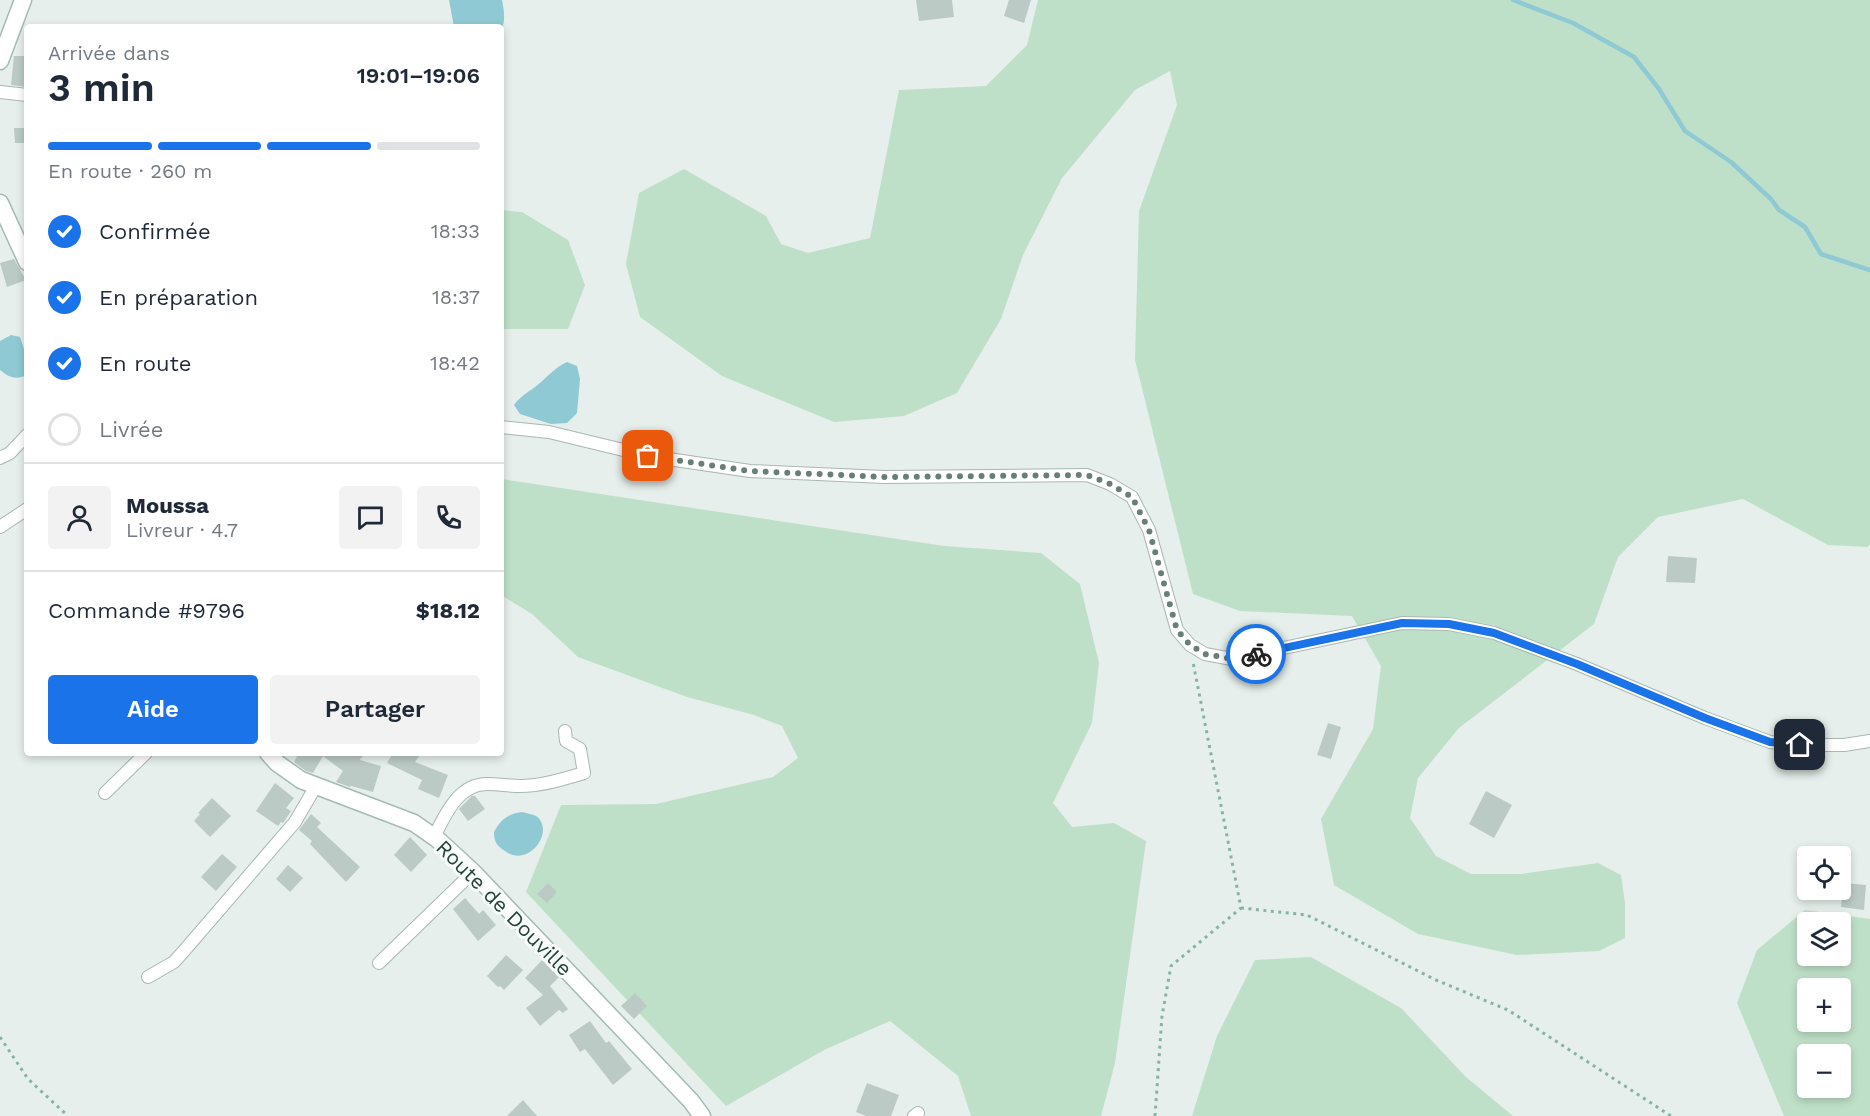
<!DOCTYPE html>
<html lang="fr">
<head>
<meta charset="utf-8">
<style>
	body { margin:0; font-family:"Work Sans",sans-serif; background:#f2f2f3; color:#1f2937; height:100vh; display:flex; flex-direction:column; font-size:22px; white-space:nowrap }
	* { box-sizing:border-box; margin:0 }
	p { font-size:20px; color:#747a83 }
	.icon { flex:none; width:33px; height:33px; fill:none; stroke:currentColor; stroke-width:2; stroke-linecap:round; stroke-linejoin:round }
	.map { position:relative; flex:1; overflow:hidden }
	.side { position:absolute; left:24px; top:24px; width:480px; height:732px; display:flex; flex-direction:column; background:#fff; border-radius:6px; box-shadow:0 3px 9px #0003 }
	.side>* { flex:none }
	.tools { position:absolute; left:1797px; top:846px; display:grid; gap:12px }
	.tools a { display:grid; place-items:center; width:54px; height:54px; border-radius:6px; background:#fff; box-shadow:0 3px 9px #0003; font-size:30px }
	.pin { position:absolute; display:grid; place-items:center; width:51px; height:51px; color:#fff; margin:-26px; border-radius:12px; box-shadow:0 3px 9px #0006 }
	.courier { position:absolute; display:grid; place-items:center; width:60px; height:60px; margin:-30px; border:4px solid #1a73e8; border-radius:50%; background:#fff; color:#222; box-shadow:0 2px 8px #0007 }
	.overview em { font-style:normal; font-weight:600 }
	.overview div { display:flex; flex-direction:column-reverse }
	.overview { display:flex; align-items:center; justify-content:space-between; height:102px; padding:0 24px }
	h1 { font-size:39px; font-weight:600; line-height:45px }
	.bar { display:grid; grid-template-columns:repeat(4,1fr); gap:9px 6px; align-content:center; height:72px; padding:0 24px }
	.bar i { height:8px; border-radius:4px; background:#e0e1e3 }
	.bar .active { background:#1a73e8 }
	.bar p { grid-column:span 4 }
	.line { display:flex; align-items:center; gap:15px; padding:0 24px; border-top:2px solid #e0e1e3 }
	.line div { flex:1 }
	.round { display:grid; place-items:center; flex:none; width:63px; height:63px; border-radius:6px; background:#f2f2f3 }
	ol { padding:0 24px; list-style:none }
	li { display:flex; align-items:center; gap:18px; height:66px }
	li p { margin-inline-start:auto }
	li .icon { padding:6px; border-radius:50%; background:#1a73e8; color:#fff; stroke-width:4 }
	li:last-child { color:#747a83 }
	li i { width:33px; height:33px; border:3px solid #e0e1e3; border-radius:50% }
	.button { display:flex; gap:12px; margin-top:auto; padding:12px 24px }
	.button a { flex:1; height:69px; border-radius:6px; background:#1a73e8; color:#fff; font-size:24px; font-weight:600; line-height:69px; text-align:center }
	.button a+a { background:#f2f2f3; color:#1f2937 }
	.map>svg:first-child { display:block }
	.green { fill:#bfe0c8; fill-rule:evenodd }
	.water { fill:#8ec9d4 }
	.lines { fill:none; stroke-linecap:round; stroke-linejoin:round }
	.stream { stroke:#8ec9d4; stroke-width:4.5 }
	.building { fill:#bbcac4 }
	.street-casing { stroke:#a8b8b2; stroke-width:14 }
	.secondary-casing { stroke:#a4bbb3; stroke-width:19 }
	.path { stroke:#86b3a5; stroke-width:3; stroke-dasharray:3 4.5; stroke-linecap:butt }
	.street { stroke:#fff; stroke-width:12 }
	.secondary { stroke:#fff; stroke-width:16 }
	.done { stroke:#687f78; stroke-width:6; stroke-dasharray:0 10.8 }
	.route { stroke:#1a73e8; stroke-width:8 }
	.labels { text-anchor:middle; stroke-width:6; stroke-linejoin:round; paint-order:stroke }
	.street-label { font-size:21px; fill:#24423a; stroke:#f7fbf9 }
</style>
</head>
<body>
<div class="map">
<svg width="1870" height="1116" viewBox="0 0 1870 1116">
	<rect width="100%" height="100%" fill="#e6efeb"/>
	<g class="green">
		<polygon points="1038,0 1870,0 1870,544 1868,547 1828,545 1743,499 1658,517 1618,557 1594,624 1459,728 1418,778 1410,818 1436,856 1471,874 1521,874 1598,863 1621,875 1625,903 1625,938 1599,951 1517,955 1418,934 1334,885 1321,819 1373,729 1381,666 1352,616 1240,611 1193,594 1135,360 1139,211 1177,105 1170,71 1135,90 1062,178 1023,255 1001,319 957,393 904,416 834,422 722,376 640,317 626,264 639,193 684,169 766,216 781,244 808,253 870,238 899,90 986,86 1027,45"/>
		<polygon points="501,210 522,212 568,240 585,285 568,329 501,329"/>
		<polygon points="501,479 944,546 1041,553 1080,584 1099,663 1092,723 1053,803 1072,827 1114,823 1146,841 1115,1063 1101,1116 971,1116 958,1076 890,1021 824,1050 726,1106 526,892 561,805 656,804 773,777 798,758 782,726 754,715 687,697 578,657 532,614 501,595"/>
		<path d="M1805,910L1870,919V1116H1784L1737,1003L1757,950ZM1808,922H1840V956H1808ZM1840,988V1022H1808V988ZM1840,1054V1088H1808V1054Z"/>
		<polygon points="1311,957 1401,1008 1466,1077 1513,1116 1192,1116 1217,1036 1255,960"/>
	</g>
	<g class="water">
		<path d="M449,0H502C504,11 506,21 501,31V27H454Z"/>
		<path d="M11,335L20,337L27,358V375C15,380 10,378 0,370V341Z"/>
		<path d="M567,362L577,366L580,379L577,413L567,423L551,424L520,414L514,405C521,395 531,391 540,383C549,375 556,367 567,362Z"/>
		<path d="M522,812C526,813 532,814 536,816C556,830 529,869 505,851C497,846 494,842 494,832C501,819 508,814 522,812Z"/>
	</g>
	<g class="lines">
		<polyline class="stream" points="1513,0 1573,23 1634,57 1659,89 1685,131 1731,162 1771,199 1779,210 1805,227 1821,254 1870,270"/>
	</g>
	<g class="building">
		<polygon points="916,0 952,0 954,17 919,21"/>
		<polygon points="1009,0 1031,0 1024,23 1004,16"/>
		<polygon points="14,56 27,56 27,87 11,85"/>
		<polygon points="14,128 27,128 27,143 15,143"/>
		<polygon points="14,259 26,280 7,287 0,263"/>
		<polygon points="1668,556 1697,558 1695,583 1666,582"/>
		<polygon points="1328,723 1341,727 1331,759 1317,755"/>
		<polygon points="299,753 365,753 360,760 381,766 373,792 351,786 350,787 336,782 343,771 323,756 313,773 306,771 294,762"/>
		<polygon points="393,753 421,753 415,762 448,775 439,798 418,789 422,780 387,763"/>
		<polygon points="275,783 294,798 286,808 291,811 283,823 281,822 278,826 256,811"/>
		<polygon points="1486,791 1512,805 1494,838 1469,824"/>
		<polygon points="472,796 475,796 485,809 468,821 459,809"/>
		<polygon points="212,798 231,816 210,837 194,821 200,814 198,813"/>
		<polygon points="311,814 321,823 317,827 360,867 346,882 310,844 312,841 299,830"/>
		<polygon points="410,837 427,855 411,872 394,855"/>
		<polygon points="222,854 237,867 216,891 201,877"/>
		<polygon points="288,865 303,878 290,892 276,879"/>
		<polygon points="548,883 557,892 547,903 537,894"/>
		<polygon points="1844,883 1866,885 1864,910 1841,907"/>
		<polygon points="465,898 479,914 483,910 496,925 478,941 453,909"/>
		<polygon points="506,955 523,970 504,990 500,986 498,987 487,976"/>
		<polygon points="542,960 559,977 550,986 568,1009 563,1013 559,1010 540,1026 526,1008 543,995 525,978"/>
		<polygon points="635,993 647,1006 634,1019 621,1006"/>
		<polygon points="590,1021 606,1043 609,1041 632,1069 613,1085 585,1049 580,1052 569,1035"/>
		<polygon points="867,1083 899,1095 891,1116 866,1116 856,1112"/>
		<polygon points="523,1100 537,1116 507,1116"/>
	</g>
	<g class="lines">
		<g class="street-casing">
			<g id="street">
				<polyline points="0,92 27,95"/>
				<polyline points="501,427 549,432 648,456 750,471 884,477 1087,475 1110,484 1132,497 1149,530 1177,630 1190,645 1205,654 1232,659 1402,623 1449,624 1494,633 1577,664 1705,718 1770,742 1800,745 1844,745 1870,741"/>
				<polyline points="0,458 10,453 27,435"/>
				<polyline points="0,527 27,509"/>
				<polyline points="105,793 146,753"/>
				<path d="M434,837C445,815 458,784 487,784C498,784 509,786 520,786C541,786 564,779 584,773L580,749L566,741L565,731"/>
				<polyline points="379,963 473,872"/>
				<polyline points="148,977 174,962 183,952 295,822 316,786"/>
				<polyline points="914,1116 918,1113"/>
			</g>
		</g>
		<g class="secondary-casing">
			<g id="secondary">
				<polyline points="0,61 23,0"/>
				<polyline points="0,203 27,262"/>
				<polyline points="268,753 277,763 301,780 414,823 437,839 473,872 691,1101 702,1116"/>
			</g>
		</g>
		<g class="path">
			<polyline points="1241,908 1307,915 1436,980 1508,1010 1671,1116"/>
			<polyline points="0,1037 28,1079 68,1116"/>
			<polyline points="1155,1116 1162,1016 1171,966 1241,908 1193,662"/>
		</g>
		<use href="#street" class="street"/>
		<use href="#secondary" class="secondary"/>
	</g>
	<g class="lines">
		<polyline class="done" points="648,456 750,471 884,477 1087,475 1110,484 1132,497 1149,530 1177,630 1190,645 1205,654 1232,659 1256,654"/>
		<polyline class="route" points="1256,654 1402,623 1449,624 1494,633 1577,664 1705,718 1770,742 1800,745"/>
	</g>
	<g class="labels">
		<g class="street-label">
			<text transform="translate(504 908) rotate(45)" y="7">Route de Douville</text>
		</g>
	</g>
</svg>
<div class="tools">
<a><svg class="icon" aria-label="locate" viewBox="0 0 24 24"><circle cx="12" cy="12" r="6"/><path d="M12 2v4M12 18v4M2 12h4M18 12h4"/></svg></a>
<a><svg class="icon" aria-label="layers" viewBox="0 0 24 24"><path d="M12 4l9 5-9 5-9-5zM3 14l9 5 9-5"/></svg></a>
<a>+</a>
<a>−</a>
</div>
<div class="pin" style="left:648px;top:456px;background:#ea580c"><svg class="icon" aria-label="bag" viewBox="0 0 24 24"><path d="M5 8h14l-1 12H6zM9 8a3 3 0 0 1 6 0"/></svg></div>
<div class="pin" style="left:1800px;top:745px;background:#1f2937"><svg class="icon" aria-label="home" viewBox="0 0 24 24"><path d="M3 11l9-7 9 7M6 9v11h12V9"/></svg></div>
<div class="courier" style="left:1256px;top:654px"><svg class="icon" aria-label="bike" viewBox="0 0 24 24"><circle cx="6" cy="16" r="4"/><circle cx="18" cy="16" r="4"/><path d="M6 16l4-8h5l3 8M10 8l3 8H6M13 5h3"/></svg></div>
<section class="side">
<div class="overview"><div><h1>3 min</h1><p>Arrivée dans</p></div><em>19:01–19:06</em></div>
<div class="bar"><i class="active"></i><i class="active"></i><i class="active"></i><i></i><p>En route · 260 m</p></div>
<ol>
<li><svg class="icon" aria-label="check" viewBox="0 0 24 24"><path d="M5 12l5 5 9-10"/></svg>Confirmée<p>18:33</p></li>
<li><svg class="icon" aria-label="check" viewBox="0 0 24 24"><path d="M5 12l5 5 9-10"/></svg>En préparation<p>18:37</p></li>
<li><svg class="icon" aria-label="check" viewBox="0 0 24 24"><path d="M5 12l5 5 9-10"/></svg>En route<p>18:42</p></li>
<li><i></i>Livrée</li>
</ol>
<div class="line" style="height:108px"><a class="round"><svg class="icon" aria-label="person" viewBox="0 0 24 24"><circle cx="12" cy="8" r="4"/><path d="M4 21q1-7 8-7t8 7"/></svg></a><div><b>Moussa</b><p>Livreur · 4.7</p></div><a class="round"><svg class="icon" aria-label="chat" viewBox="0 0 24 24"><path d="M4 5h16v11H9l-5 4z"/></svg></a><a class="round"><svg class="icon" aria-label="phone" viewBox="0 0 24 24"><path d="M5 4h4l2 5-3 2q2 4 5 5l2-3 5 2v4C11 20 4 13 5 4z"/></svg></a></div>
<div class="line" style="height:78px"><div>Commande #9796</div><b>$18.12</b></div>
<div class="button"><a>Aide</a><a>Partager</a></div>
</section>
</div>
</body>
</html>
